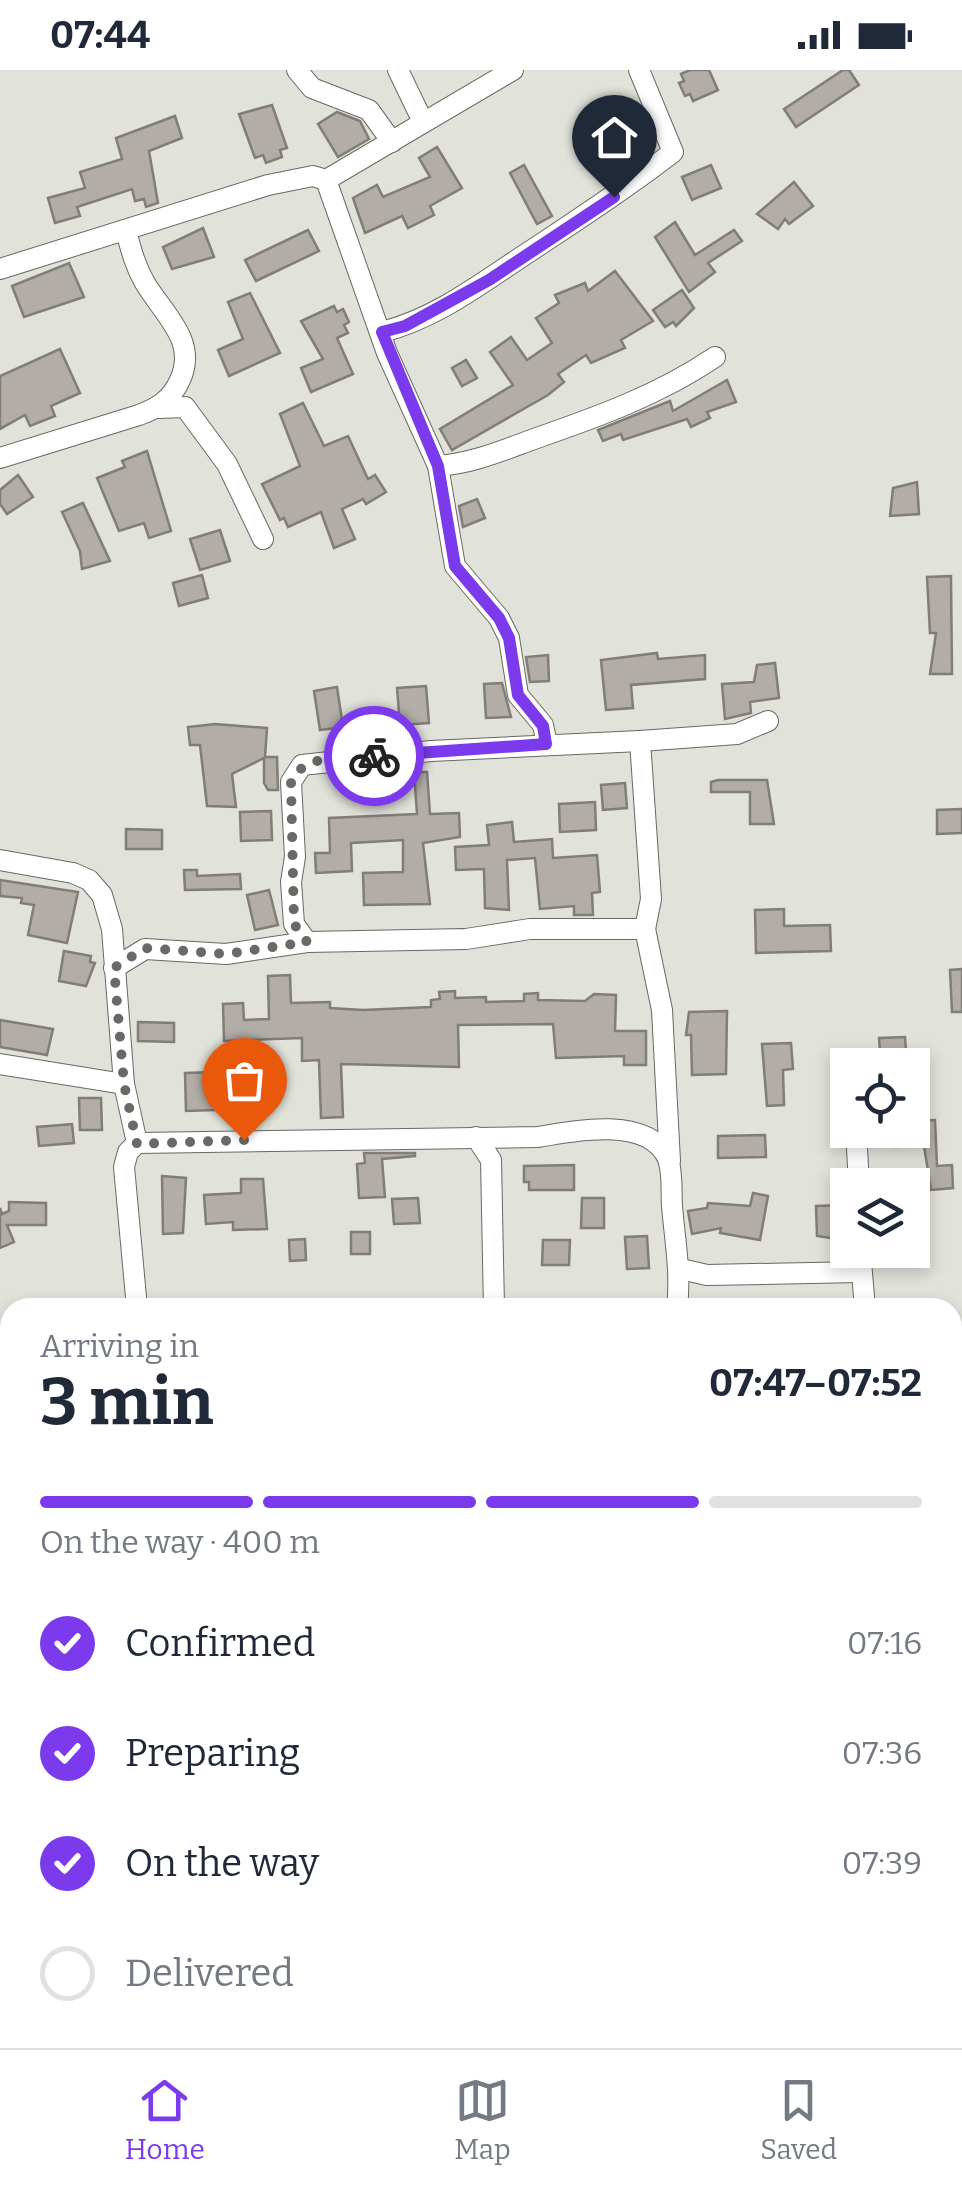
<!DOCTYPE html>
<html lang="en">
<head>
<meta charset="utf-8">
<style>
	body { margin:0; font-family:Bitter,serif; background:#f2f2f3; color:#1f2937; height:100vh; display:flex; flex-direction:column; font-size:38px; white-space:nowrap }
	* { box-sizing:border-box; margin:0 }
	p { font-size:32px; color:#747a83 }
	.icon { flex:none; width:55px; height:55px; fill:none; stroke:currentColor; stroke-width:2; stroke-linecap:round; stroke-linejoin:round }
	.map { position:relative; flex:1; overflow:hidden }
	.details { position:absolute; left:0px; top:1228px; width:962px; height:752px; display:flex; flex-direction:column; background:#fff; border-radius:30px 30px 0 0; box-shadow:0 5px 15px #0003 }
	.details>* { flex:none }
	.buttons { position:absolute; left:830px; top:978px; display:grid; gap:20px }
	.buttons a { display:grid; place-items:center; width:100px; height:100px; border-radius:0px; background:#fff; box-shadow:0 5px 15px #0003; font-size:50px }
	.pin { position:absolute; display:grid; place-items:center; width:85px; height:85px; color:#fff; margin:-102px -42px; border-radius:50% 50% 50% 0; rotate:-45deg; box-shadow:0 0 10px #0007 }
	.pin .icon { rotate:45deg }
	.courier { position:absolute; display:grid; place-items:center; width:100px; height:100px; margin:-50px; border:8px solid #7c3aed; border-radius:50%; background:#fff; color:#222; box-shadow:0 2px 12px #0007 }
	.headline em { font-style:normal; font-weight:700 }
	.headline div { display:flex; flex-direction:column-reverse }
	.headline { display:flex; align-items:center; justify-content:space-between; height:170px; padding:0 40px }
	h1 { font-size:65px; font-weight:700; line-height:75px }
	.bar { display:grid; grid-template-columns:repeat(4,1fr); gap:15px 10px; align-content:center; height:120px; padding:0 40px }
	.bar i { height:12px; border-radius:8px; background:#e0e1e3 }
	.bar .active { background:#7c3aed }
	.bar p { grid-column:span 4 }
	ol { padding:0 40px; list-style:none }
	li { display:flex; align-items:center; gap:30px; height:110px }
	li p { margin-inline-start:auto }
	li .icon { padding:10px; border-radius:50%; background:#7c3aed; color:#fff; stroke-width:4 }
	li:last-child { color:#747a83 }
	li i { width:55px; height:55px; border:5px solid #e0e1e3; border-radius:50% }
	.status { display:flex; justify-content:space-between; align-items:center; height:70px; padding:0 50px; background:#fff; direction:ltr }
	.status svg { height:28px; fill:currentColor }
	.dock { display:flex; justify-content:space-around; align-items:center; height:140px; border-top:2px solid #e0e1e3; background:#fff; font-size:28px; color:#747a83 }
	.dock a { display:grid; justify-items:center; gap:5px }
	.dock .active { color:#7c3aed }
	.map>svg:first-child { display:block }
	.building { fill:#b2aea7; stroke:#817d77; stroke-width:2.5 }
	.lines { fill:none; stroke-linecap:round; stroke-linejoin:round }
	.minor-casing { stroke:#686962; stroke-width:22 }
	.minor { stroke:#fff; stroke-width:20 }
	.done { stroke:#696a65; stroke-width:10; stroke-dasharray:0 18 }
	.route { stroke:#7c3aed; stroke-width:12 }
</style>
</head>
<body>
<div class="status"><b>07:44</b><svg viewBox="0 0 49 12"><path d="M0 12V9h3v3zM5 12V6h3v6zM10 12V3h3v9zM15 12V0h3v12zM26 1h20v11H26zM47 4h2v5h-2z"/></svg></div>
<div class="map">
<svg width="962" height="1978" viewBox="0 0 962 1978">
	<rect width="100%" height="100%" fill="#e1e2da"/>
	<g class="building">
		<polygon points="690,0 709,0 718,20 693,31 690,24 685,26 679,13 684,11 681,4"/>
		<polygon points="843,0 849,0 859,15 796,57 784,39"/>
		<polygon points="272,35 287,78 280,80 282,87 266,93 263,85 255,88 239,44"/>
		<polygon points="337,42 360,51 369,69 338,87 318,54"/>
		<polygon points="175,46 182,68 149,81 158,133 146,137 144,129 135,131 132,119 77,137 80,146 55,153 48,128 85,118 80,102 122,89 116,68"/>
		<polygon points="437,77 462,118 430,136 434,145 408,158 402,146 365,163 353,128 377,115 383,127 430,107 419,88"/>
		<polygon points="524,95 552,146 537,154 510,103"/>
		<polygon points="711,95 721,118 692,130 682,107"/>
		<polygon points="794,112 813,136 789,154 785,149 778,159 757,144"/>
		<polygon points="675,152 695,185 734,160 742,171 708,193 715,202 689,222 655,167"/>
		<polygon points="203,158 214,187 172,199 163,177"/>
		<polygon points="308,160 319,181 256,211 245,190"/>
		<polygon points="69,193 84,227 24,247 12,216"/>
		<polygon points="615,201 653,251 621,270 625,278 591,293 586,285 558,304 564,312 548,325 452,380 440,359 513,315 490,282 511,267 527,290 552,273 536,248 559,233 555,225 585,213 588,221"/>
		<polygon points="682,220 694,238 676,256 673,252 665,257 653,240"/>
		<polygon points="250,223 280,283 229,306 218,280 243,269 228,232"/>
		<polygon points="334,236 337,242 343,239 349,252 344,255 348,263 337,268 353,304 311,322 301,298 323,289 301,251"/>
		<polygon points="60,279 80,323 51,336 55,346 30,356 25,345 0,359 0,306"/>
		<polygon points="466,290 477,308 462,316 452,298"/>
		<polygon points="727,310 736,332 707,342 710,348 691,357 687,349 623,370 621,364 603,371 598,360 670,331 673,341"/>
		<polygon points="303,333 324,376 348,366 368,409 375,405 386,422 366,434 363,429 342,439 355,469 334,478 321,442 288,457 284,448 280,450 262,414 300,396 280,344"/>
		<polygon points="147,381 171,461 149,468 144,453 119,461 97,408 125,397 122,391"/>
		<polygon points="18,405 33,427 7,444 0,434 0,420"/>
		<polygon points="917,412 919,444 890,446 893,418"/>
		<polygon points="477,429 485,448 463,457 459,436"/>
		<polygon points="83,433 110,491 82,499 80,481 62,442"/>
		<polygon points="220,460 230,491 200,500 190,469"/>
		<polygon points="202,505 208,528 179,536 173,513"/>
		<polygon points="951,506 952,604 930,604 936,563 930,563 927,507"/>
		<polygon points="657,583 658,589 705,585 705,609 631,615 633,638 606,640 601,590"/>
		<polygon points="548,585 549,611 530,612 526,587"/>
		<polygon points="775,593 779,628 750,632 751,643 725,649 722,614 754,612 757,595"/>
		<polygon points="502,613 511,647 486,648 484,614"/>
		<polygon points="426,616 429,653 400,655 397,618"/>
		<polygon points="337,617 343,657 320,660 314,621"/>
		<polygon points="215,654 267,658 265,687 277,687 278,720 268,720 264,713 264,688 232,704 236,737 207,736 200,675 190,675 188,657"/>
		<polygon points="414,702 427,702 430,744 459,743 460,767 423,773 430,834 364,835 363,803 403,802 403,770 351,773 352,801 316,803 315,783 330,783 329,748 417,744"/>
		<polygon points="718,710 767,710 774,754 750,754 750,722 711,722 711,712"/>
		<polygon points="625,713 627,738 603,740 601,715"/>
		<polygon points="595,732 596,760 560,762 559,734"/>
		<polygon points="962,739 962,763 937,764 937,740"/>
		<polygon points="271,741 272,770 241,771 240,742"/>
		<polygon points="512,752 514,772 552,769 553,788 597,785 600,822 592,823 593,845 574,845 574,836 540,839 535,788 507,790 509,840 485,838 484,799 456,800 455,777 489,775 487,755"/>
		<polygon points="126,759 162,760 162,779 126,779"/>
		<polygon points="184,800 197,800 197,806 240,804 241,819 185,820"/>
		<polygon points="0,810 78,822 67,873 28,865 34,835 21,833 22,828 0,826"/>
		<polygon points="269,820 278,855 255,860 247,825"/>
		<polygon points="784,839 784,856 830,855 831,881 756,883 755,840"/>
		<polygon points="64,881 91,886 90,892 95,893 86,916 59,911"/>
		<polygon points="962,899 962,942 952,942 950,900"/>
		<polygon points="290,905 291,933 330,932 330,938 363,940 431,937 431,930 440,929 439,922 455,921 455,928 486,927 486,932 524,931 524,924 538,923 538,930 585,931 594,924 616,925 615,961 646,961 646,995 624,995 624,986 556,988 553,954 458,955 459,997 341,994 343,1047 321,1048 319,990 302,991 302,968 224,971 223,934 243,933 244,950 269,949 268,906"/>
		<polygon points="727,941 726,1004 692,1005 691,965 686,965 689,942"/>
		<polygon points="0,950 53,959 47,985 0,977"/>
		<polygon points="138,952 174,953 174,972 138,971"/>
		<polygon points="905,967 907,995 881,995 879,968"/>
		<polygon points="791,973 793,999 783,1000 784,1035 767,1036 762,974"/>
		<polygon points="215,1002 216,1040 186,1041 185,1003"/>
		<polygon points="79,1028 101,1028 102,1060 80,1060"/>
		<polygon points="935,1050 937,1096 952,1095 953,1118 931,1120 924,1076 895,1077 894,1060 912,1060 912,1051"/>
		<polygon points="72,1054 74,1073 39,1076 37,1057"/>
		<polygon points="765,1065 766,1087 718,1088 718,1066"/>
		<polygon points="364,1083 415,1083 415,1086 382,1089 385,1127 359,1128 357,1094 365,1093"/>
		<polygon points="574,1095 574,1120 529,1120 529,1112 524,1112 524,1096"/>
		<polygon points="162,1106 186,1108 183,1163 163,1164"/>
		<polygon points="241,1109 263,1109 267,1159 233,1160 233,1152 206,1154 204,1125 241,1123"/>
		<polygon points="753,1123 768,1126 760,1170 720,1163 721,1158 692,1164 688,1141 707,1138 708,1133 750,1136"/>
		<polygon points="418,1128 420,1153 394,1154 392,1129"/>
		<polygon points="582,1128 604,1128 604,1158 581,1158"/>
		<polygon points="9,1132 46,1133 46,1155 7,1155 14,1172 0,1178 0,1138 2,1144 9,1141"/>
		<polygon points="844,1135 844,1170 817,1166 816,1136"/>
		<rect x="351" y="1162" width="19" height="22"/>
		<polygon points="647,1166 649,1198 627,1199 625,1167"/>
		<polygon points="305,1169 306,1190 290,1191 289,1170"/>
		<polygon points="543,1170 570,1170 569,1195 542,1195"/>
	</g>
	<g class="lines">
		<g class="minor-casing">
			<g id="minor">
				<polyline points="297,0 312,18 369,40 392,72"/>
				<polyline points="398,0 423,52"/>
				<polyline points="326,110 387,283 438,396 455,496 499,548 509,568 518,625 543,655 547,674"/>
				<polyline points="0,199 268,115 313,106 326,110 513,0"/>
				<path d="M382,262C438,248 484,211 532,180C580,148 627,118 673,82L639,0"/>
				<polyline points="159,338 185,337 227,394 263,469"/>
				<path d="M0,388L139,345C158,338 171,330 180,310C198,271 164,245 145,213C135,196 131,179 126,161"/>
				<path d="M438,396C473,393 501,381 534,369C597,347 659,325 715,287"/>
				<polyline points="0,790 73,803 89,810 102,825 112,859 124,1014 137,1073"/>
				<polyline points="645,859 651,829 640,671 737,664 768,651"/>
				<polyline points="307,872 294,854 291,812 295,787 291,712 302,695 431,681 640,671"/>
				<polyline points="114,898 145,879 226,884 307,872 466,869 530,859 645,859 662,940 670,1091"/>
				<polyline points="0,994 124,1014"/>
				<polyline points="856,1060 859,1115"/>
				<polyline points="476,1067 491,1090 494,1238"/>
				<polyline points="860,1180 865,1238"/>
				<polyline points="681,1199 707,1205 859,1202"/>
				<path d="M137,1238L124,1097L128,1082L137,1073L538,1067C575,1060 650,1046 668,1089C673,1103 671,1121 672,1136C675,1172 681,1201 677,1238"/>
				<polyline points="0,1288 10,1284"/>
				<polyline points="952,1353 962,1353"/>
				<polyline points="0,1365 10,1399"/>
				<polyline points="952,1648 962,1654"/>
				<polyline points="0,1804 10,1824"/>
				<polyline points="81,1970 85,1978"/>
				<polyline points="198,1978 224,1970"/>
			</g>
		</g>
		<use href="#minor" class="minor"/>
	</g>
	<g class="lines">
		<path class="done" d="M244,1070L137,1074L124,1014L114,898L145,878L226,884L307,872L294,854L291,712C303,683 347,688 374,686"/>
		<polyline class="route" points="374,686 546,674 543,656 518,625 509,568 499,548 455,496 438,396 382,262 405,256 489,210 614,127"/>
	</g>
</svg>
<div class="buttons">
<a><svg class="icon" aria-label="locate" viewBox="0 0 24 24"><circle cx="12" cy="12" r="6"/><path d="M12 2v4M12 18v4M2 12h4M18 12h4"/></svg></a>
<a><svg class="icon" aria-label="layers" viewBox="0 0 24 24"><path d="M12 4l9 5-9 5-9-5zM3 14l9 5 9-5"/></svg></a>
</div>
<div class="pin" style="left:244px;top:1070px;background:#ea580c"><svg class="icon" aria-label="bag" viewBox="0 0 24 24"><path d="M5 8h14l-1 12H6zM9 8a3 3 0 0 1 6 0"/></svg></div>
<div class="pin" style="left:614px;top:127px;background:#1f2937"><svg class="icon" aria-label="home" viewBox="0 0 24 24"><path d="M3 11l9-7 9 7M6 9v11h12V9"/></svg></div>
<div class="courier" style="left:374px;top:686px"><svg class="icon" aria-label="bike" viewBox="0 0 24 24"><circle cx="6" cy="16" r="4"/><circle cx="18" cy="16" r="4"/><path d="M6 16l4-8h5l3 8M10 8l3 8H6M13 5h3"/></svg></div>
<section class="details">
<div class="headline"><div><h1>3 min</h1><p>Arriving in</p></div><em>07:47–07:52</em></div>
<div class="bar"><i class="active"></i><i class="active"></i><i class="active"></i><i></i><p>On the way · 400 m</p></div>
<ol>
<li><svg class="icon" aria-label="check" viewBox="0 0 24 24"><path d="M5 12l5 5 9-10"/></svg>Confirmed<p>07:16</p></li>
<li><svg class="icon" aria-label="check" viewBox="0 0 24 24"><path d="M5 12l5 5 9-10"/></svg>Preparing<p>07:36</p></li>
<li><svg class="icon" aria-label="check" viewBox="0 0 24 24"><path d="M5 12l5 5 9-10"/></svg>On the way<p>07:39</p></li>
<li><i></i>Delivered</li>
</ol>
</section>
</div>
<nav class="dock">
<a class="active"><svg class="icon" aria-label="home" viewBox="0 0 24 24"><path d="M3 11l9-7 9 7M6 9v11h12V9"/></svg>Home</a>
<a><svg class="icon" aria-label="map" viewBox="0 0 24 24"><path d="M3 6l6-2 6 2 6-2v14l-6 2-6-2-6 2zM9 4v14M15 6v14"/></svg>Map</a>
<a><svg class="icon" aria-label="saved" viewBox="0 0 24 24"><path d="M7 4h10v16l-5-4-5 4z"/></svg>Saved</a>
</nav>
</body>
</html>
